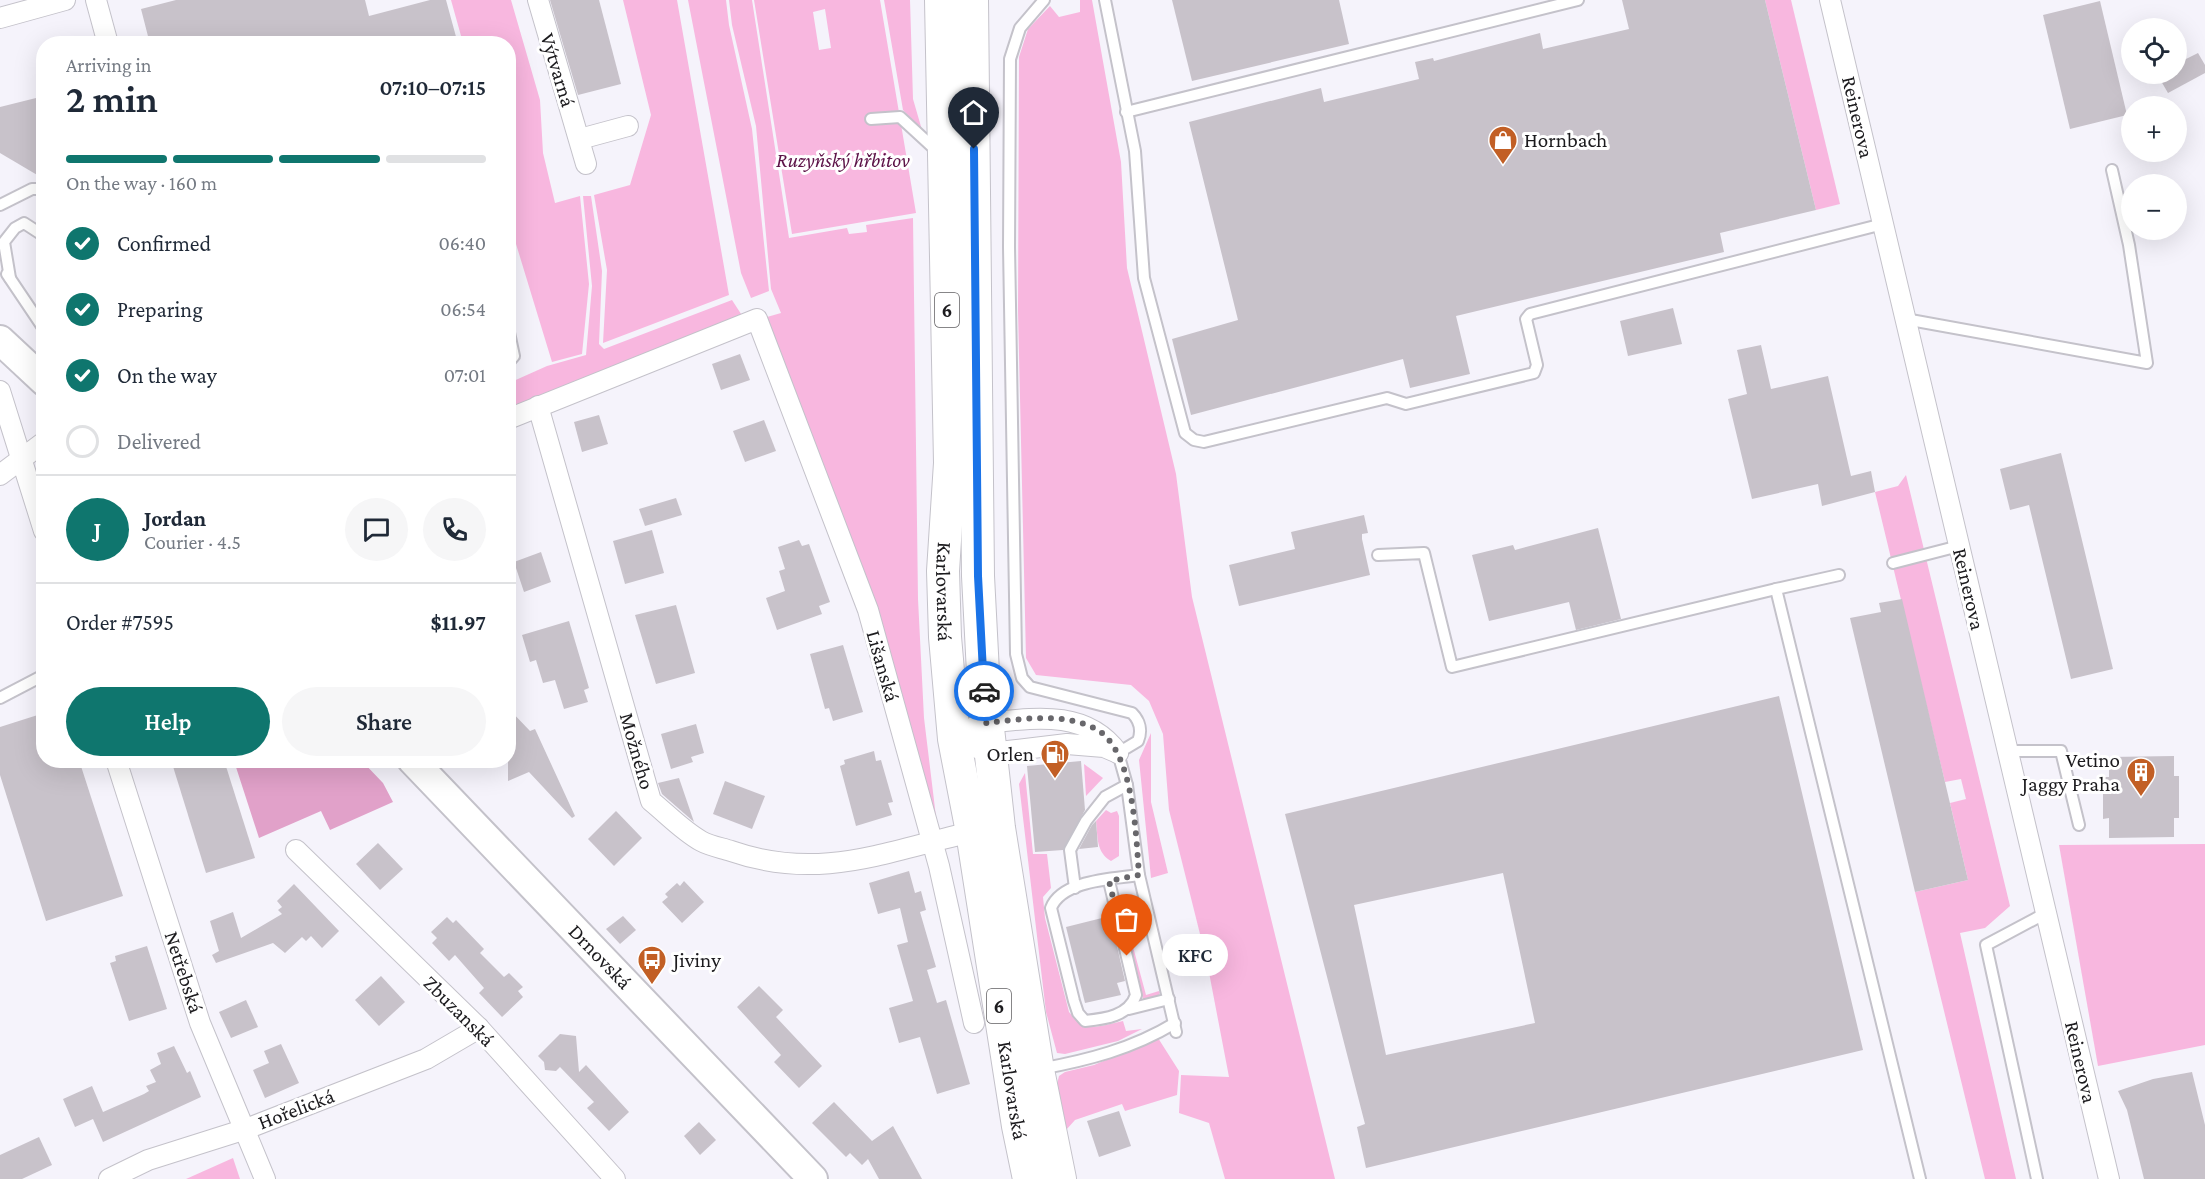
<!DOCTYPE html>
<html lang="en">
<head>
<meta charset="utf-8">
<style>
	body { margin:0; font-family:"Crimson Pro",serif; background:#f6f6f7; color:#1f2937; height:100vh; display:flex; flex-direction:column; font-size:22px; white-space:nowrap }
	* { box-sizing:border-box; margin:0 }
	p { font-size:20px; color:#747a83 }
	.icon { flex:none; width:33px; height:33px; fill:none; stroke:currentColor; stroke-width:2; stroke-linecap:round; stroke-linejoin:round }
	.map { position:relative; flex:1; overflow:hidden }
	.details { position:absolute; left:36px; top:36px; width:480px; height:732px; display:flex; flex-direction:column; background:#fff; border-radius:24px; box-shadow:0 6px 24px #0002 }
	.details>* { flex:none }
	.tools { position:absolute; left:2121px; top:18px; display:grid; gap:12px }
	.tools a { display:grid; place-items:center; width:66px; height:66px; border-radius:50%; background:#fff; box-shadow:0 6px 24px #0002; font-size:30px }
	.pin { position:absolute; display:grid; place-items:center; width:51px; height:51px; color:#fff; margin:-62px -26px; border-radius:50% 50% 50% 0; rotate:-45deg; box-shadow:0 0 6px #0007 }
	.pin .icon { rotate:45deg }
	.courier { position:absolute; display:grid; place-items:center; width:60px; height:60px; margin:-30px; border:4px solid #1a73e8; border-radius:50%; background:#fff; color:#222; box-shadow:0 2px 8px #0007 }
	.bubble { position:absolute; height:42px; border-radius:21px; background:#fff; box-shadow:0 6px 24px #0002; font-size:20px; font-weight:600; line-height:42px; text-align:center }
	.overview em { font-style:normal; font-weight:600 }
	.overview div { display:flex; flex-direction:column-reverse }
	.overview { display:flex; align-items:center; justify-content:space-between; height:102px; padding:0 30px }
	h1 { font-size:39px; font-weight:600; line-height:45px }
	.bar { display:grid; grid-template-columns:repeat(4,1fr); gap:9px 6px; align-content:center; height:72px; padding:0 30px }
	.bar i { height:8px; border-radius:4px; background:#e0e1e3 }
	.bar .on { background:#0f766e }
	.bar p { grid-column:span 4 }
	.line { display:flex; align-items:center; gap:15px; padding:0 30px; border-top:2px solid #e0e1e3 }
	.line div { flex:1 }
	.round { display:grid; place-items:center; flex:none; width:63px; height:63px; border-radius:32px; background:#f6f6f7 }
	ol { padding:0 30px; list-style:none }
	li { display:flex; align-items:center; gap:18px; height:66px }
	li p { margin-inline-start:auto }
	li .icon { padding:6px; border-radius:50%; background:#0f766e; color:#fff; stroke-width:4 }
	li:last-child { color:#747a83 }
	li i { width:33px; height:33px; border:3px solid #e0e1e3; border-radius:50% }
	.primary-button { display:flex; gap:12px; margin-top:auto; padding:12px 30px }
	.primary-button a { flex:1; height:69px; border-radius:36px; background:#0f766e; color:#fff; font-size:24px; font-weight:600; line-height:69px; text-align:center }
	.primary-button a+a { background:#f6f6f7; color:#1f2937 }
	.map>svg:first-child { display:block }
	.green { fill:#f8b7df; fill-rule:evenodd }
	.forest { fill:#e1a1c9 }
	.building { fill:#c8c2ca; fill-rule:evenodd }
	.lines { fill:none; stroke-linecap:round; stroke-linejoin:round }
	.service-casing { stroke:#c4c2ca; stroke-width:14 }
	.minor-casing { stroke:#c4c2ca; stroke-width:22 }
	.secondary-casing { stroke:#c4c2ca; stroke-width:32 }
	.primary-casing { stroke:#c4c2ca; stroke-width:34 }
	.service { stroke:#fff; stroke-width:10 }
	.minor { stroke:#fff; stroke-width:20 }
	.secondary { stroke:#fff; stroke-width:28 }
	.primary { stroke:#fff; stroke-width:32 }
	.done { stroke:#68676b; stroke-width:6; stroke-dasharray:0 10.8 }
	.route { stroke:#1a73e8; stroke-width:8 }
	.labels { text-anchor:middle; stroke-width:6; stroke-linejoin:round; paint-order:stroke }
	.shield { fill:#fff; stroke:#605f62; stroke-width:1.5 }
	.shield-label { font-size:20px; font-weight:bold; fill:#1c1b1e }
	.street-label { font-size:21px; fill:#1c1b1e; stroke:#fff }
	.poi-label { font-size:21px; fill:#1c1b1e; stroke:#fff; text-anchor:start }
	.park-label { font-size:21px; font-style:italic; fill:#5c1247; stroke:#fff }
</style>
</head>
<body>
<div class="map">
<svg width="2205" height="1179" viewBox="0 0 2205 1179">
	<rect width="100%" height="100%" fill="#f5f3fb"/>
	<g class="green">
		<polygon points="451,0 511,0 540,100 543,153 555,203 580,196 589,284 582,354 552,362 509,221 508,44 463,43"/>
		<polygon points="623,0 677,0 729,295 603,343 607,270 594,195 630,185 651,115"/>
		<polygon points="688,0 726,0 729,25 752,129 769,291 751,298 741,273"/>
		<polygon points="729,0 752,0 789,238 847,228 849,234 867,232 866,225 913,218 918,599 924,718 937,825 875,609 767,317 781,313 771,289 756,126 732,25"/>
		<path d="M754,0H880L916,213L792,234ZM825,9L831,48L819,50L813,12Z"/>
		<polygon points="884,0 910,0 913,99 922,130 903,110"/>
		<polygon points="1080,0 1092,0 1121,162 1127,268 1176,474 1192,597 1335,1179 1225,1179 1209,1123 1179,1113 1181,1075 1229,1077 1207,962 1169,810 1163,734 1149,701 1131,685 1036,675 1026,658 1018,311 1019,57 1028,29 1050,6 1059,17 1080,12"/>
		<polygon points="1765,0 1791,0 1840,204 1816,210"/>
		<polygon points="583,196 591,196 602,271 599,344 604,349 732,300 743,317 509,412 509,383 547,366 586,355 592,286"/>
		<polygon points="1906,475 2010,906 1985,928 1960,933 2016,1179 1985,1179 1915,892 1968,880 1950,803 1966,799 1961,779 1945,782 1875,492 1898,486"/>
		<polygon points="1151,733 1151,802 1168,873 1151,878 1139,760"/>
		<polygon points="1084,764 1103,778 1086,796"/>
		<path d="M1025,773L1033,854H1047L1051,888L1043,897L1045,918L1069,1012C1087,1034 1099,1026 1123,1021L1126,1031L1142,1029L1118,1041L1065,1054L1057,1053L1046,1012L1019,784Z"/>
		<path d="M1106,810L1111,813L1117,811L1119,816V856L1111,861C1096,852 1098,838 1096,821Z"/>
		<polygon points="2205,844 2205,1045 2098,1066 2059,845"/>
		<polygon points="1127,906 1132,907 1140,939 1132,943 1146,995 1159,991 1160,993 1156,999 1144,1003 1130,942 1135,933 1129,911 1124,908"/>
		<polygon points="1158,1038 1179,1071 1177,1095 1125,1111 1122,1104 1075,1120 1066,1130 1057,1084 1059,1076 1065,1072 1094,1065"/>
		<polygon points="233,1158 240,1179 186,1179"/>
	</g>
	<polygon class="forest" points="234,761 362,761 383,783 393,802 330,830 321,811 259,838"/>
	<g class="building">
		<polygon points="176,0 365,0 369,16 430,0 446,0 458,44 150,44 141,9"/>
		<polygon points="550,0 599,0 621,84 578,95"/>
		<polygon points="1172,0 1339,0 1349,44 1192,81"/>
		<polygon points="1622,0 1765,0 1816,210 1720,233 1724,252 1456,316 1470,374 1410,388 1403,359 1191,415 1172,339 1238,320 1189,122 1321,88 1324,102 1419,79 1415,62 1433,58 1434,61 1540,33 1543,49 1629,29"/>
		<polygon points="2100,1 2127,115 2070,129 2043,15"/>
		<polygon points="2198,53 2205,65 2205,73 2168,93 2157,74 2176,74 2176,64"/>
		<polygon points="44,96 44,179 0,153 0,107"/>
		<polygon points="1673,308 1682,344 1628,356 1620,321"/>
		<polygon points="1761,345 1771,389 1828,376 1851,476 1871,471 1875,492 1822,506 1818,484 1752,499 1728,399 1747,394 1737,350"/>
		<polygon points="740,354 750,380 721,390 712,364"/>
		<polygon points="599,415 608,444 582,452 574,422"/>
		<polygon points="764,420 776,451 745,462 733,431"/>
		<polygon points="2061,453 2113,669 2071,679 2029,505 2010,510 2000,469"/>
		<polygon points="676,498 682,515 645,526 639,509"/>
		<polygon points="1364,515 1368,533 1362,534 1362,539 1370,575 1239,606 1229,565 1295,549 1291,532"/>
		<polygon points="1598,528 1621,619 1576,630 1569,602 1489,621 1472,555 1513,545 1515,550"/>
		<polygon points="652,530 664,573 625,584 613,541"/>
		<polygon points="799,540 802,546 809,544 830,602 819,606 822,614 777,630 766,598 785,591 779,571 785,569 778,547"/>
		<polygon points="541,552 551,582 524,592 514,562"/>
		<polygon points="1902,599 1968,880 1915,892 1850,618 1881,612 1879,603"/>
		<polygon points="676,605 695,673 656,684 635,615"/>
		<polygon points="569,621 589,688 584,690 588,702 564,709 555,680 543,683 536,660 530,662 522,635"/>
		<polygon points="843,645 863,712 833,721 829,708 825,709 810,654"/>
		<path d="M1779,696L1863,1050L1366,1168L1357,1127L1365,1124L1285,814ZM1503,873L1535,1023L1386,1055L1354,905Z"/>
		<polygon points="508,708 530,731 535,729 575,816 572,818 529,772 508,781"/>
		<polygon points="44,713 44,760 79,760 123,896 46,921 0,775 0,727"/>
		<polygon points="696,724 704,753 691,757 693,762 671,769 661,734"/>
		<polygon points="874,751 876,761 881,760 893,802 888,803 892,815 856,826 840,766 845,764 844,760"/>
		<polygon points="2174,756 2174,776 2179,776 2179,818 2174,818 2174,837 2109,838 2109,818 2103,819 2103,777 2109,777 2109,757"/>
		<polygon points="171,760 224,760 255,858 206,873"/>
		<polygon points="1081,761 1085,810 1063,850 1035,852 1027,766"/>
		<polygon points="679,778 694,822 662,794 658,783"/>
		<polygon points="725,781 765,796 752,829 713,814"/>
		<polygon points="616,811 642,838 614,866 588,839"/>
		<polygon points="1096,821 1098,847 1079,849 1092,825"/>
		<polygon points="378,843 403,869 380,890 356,864"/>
		<polygon points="909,871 915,893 921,891 926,910 920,912 936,967 927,970 937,1003 946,1000 970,1084 937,1094 920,1037 899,1043 889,1008 913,1001 897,945 908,942 900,908 878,914 869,883"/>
		<polygon points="684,881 704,902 682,923 662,902 668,897 665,894 677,883 680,886"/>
		<polygon points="294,884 339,931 322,948 311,936 306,941 302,937 285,953 273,943 216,963 212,955 219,951 210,921 233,912 241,938 282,914 278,910 282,907 277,901"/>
		<polygon points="623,916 636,930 620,944 606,929"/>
		<polygon points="1110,916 1125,981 1117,983 1121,995 1085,1003 1066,927"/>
		<polygon points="447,917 453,923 456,920 484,949 480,953 504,977 509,973 523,987 518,991 523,997 502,1017 479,993 484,988 455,955 449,961 432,943 437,938 431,932"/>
		<polygon points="147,946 167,1009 129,1021 110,963 116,961 115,956"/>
		<polygon points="381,976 405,1002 379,1026 355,1000"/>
		<polygon points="759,986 783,1010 776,1017 822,1066 799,1088 774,1062 781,1055 737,1007"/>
		<polygon points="246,1000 258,1027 231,1038 219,1012"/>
		<polygon points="560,1034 576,1036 579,1072 586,1065 629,1112 609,1131 587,1108 594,1102 560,1067 556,1071 545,1070 544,1062 538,1056"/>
		<polygon points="281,1044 299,1083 265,1098 253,1070 269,1063 264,1051"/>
		<polygon points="174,1046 187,1073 190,1071 201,1097 103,1142 93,1119 75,1127 63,1099 92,1086 103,1112 144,1094 149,1091 146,1086 156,1082 150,1070 161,1064 157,1053"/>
		<polygon points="2192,1072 2205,1125 2205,1179 2144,1179 2127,1110 2118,1091 2153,1079"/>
		<polygon points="834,1102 872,1141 893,1126 922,1179 879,1179 868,1159 862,1165 850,1153 846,1157 812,1123"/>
		<polygon points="1119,1111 1131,1146 1099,1157 1087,1121"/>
		<polygon points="699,1122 716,1140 700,1155 684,1136"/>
		<polygon points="39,1137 52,1165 22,1179 0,1179 0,1155"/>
	</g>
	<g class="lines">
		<g class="service-casing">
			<g id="service">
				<path d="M1044,0L1020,28L1010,59L1009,247L1016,654L1022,678L1030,687L1132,713C1140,721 1142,731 1138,741L1118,753L1127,785L1139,875L1176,1032"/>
				<polyline points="1105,0 1135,151 1144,278 1185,433 1194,440 1204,442 1387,398 1406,404 1534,373 1537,365 1526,319 1530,314 1883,224"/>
				<polyline points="1126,112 1578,0"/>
				<polyline points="871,119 900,117 937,151"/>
				<polyline points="0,205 32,189 44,189"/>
				<polyline points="7,274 44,329"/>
				<polyline points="10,278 4,242 15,228 24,223 44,236"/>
				<polyline points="1905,319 2147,363 2129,245 2112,170"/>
				<polyline points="508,328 514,356 508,363"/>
				<polyline points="1378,555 1424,553 1452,667 1776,589"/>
				<polyline points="1893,563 1959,546"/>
				<polyline points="1839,575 1776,589 1920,1179"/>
				<polyline points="0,698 44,675"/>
				<polyline points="2008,751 2061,751 2079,825"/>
				<path d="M1109,881L1136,995C1129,1016 1105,1019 1085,1021L1078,1013L1074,1001L1051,908C1062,880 1113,879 1139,875"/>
				<polyline points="1075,888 1070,850 1086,821 1105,797 1127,785"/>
				<polyline points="1129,1009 1169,999"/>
				<path d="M1040,1069C1088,1060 1132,1049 1175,1023"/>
				<polyline points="2037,1179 1986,945 2046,913"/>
			</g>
		</g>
		<g class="minor-casing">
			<g id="minor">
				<polyline points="96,0 108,44"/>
				<polyline points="538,0 586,164"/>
				<polyline points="1830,0 2109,1179"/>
				<polyline points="0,18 65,0"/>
				<polyline points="580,139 628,126"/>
				<polyline points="0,391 44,531"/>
				<path d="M538,406L651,801C667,814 683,831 701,841C710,846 722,848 731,851C820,882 886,851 972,832"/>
				<polyline points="508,419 757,319 868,610 939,866 974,1023"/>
				<polyline points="0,475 44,442"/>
				<path d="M954,739L977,725L986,723C1034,718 1086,709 1118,753"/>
				<polyline points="954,739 990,753 1067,744 1104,747 1118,753"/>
				<polyline points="116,760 200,1023 265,1179"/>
				<polyline points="296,850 479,1028 615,1179"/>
				<polyline points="109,1179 148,1160 246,1129 426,1059 479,1028"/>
			</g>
		</g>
		<g class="secondary-casing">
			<g id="secondary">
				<polyline points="0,340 44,381"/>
				<path id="s1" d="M412,760L813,1179"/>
			</g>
		</g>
		<g class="primary-casing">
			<g id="primary">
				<path id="s2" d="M941,0L950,463L943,571L945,637L954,739L972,832L1018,1126L1029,1179"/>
				<polyline points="972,0 978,576 984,692 999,828 1038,1070 1060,1179"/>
			</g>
		</g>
		<use href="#service" class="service"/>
		<use href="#minor" class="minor"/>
		<use href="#secondary" class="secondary"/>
		<use href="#primary" class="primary"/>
	</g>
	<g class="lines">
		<path class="done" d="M984,691L986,723C1021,719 1064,712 1096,729C1134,750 1136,836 1139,875L1109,881L1127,956"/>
		<polyline class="route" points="974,149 978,576 984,691"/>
	</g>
	<defs>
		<g id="shop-pin" transform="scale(1.5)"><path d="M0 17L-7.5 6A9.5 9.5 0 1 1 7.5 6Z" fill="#c25f25" stroke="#fff"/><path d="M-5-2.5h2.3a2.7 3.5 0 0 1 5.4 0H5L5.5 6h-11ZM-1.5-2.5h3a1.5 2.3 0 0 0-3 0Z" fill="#fff"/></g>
		<g id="fuel-pin" transform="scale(1.5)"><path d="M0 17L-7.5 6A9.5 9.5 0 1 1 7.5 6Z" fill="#c25f25" stroke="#fff"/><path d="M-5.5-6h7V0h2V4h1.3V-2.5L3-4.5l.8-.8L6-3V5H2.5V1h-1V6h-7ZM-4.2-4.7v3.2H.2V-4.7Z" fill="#fff"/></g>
		<g id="building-pin" transform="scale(1.5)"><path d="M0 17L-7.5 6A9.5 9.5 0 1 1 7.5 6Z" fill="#c25f25" stroke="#fff"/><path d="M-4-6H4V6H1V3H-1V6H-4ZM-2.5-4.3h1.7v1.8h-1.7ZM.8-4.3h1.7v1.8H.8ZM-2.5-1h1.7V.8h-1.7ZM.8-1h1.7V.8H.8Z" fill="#fff"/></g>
		<g id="bus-pin" transform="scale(1.5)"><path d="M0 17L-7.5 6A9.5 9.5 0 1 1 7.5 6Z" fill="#c25f25" stroke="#fff"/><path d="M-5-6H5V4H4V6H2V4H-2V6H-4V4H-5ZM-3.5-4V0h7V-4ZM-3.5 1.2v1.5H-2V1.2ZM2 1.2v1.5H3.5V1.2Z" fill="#fff"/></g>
	</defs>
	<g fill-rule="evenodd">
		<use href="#shop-pin" x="1503" y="140"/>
		<use href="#fuel-pin" x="1055" y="754"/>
		<use href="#building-pin" x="2141" y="772"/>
		<use href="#bus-pin" x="652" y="960"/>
	</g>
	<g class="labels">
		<g class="shield">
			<rect x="935" y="293" width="24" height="34" rx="4.5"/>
			<rect x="987" y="989" width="24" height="34" rx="4.5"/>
		</g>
		<g class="shield-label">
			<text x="947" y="317">6</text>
			<text x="999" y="1013">6</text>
		</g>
		<g class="street-label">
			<text transform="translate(558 70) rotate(73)" y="7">Výtvarná</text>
			<text transform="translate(1858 117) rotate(77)" y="7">Reinerova</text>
			<text transform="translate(1969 589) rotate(77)" y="7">Reinerova</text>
			<text dy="7" stroke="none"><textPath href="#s2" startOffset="592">Karlovarská</textPath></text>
			<text transform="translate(883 666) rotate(74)" y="7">Lišanská</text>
			<text transform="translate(637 751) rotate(74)" y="7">Možného</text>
			<text dy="7" stroke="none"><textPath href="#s1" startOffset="272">Drnovská</textPath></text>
			<text transform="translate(184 972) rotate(72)" y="7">Netřebská</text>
			<text transform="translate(459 1011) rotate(45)" y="7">Zbuzanská</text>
			<text transform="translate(2081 1062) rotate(77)" y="7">Reinerova</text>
			<text dy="7" stroke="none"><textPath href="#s2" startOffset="1096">Karlovarská</textPath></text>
			<text transform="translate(296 1109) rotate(-21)" y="7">Hořelická</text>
		</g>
		<g class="poi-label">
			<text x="1524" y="147">Hornbach</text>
			<text x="1034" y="761" text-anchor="end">Orlen</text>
			<text x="2120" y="767" text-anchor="end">Vetino<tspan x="2120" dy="24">Jaggy Praha</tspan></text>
			<text x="673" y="967">Jiviny</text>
		</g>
		<g class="park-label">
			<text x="843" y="167">Ruzyňský hřbitov</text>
		</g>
	</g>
</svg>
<div class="tools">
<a><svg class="icon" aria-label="locate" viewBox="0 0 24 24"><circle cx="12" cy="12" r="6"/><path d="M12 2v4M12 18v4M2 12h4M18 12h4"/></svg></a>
<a>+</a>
<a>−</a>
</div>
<div class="pin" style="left:1127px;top:956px;background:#ea580c"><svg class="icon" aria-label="bag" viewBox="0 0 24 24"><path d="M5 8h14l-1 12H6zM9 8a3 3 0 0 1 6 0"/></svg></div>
<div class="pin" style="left:974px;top:149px;background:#1f2937"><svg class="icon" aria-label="home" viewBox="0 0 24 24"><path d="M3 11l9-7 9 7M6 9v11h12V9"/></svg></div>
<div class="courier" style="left:984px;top:691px"><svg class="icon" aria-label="car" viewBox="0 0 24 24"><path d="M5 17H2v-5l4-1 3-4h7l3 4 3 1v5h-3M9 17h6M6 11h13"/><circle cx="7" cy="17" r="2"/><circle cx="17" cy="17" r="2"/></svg></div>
<div class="bubble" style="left:1162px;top:934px;width:66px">KFC</div>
<section class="details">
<div class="overview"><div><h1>2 min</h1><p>Arriving in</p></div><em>07:10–07:15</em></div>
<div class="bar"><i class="on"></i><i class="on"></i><i class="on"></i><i></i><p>On the way · 160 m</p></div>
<ol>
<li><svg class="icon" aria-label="check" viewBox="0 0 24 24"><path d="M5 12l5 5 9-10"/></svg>Confirmed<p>06:40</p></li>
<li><svg class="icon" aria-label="check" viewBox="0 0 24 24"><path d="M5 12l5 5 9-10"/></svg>Preparing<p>06:54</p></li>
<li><svg class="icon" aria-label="check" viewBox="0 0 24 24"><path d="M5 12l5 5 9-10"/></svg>On the way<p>07:01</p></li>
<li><i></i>Delivered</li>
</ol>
<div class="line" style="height:108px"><b class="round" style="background:#0f766e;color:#fff">J</b><div><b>Jordan</b><p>Courier · 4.5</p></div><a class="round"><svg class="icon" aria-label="chat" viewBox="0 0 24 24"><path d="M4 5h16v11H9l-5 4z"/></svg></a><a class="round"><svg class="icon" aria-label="phone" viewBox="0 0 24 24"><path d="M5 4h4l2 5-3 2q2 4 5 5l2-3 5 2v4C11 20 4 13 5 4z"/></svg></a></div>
<div class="line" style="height:78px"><div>Order #7595</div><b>$11.97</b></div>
<div class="primary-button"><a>Help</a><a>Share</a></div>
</section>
</div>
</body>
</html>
